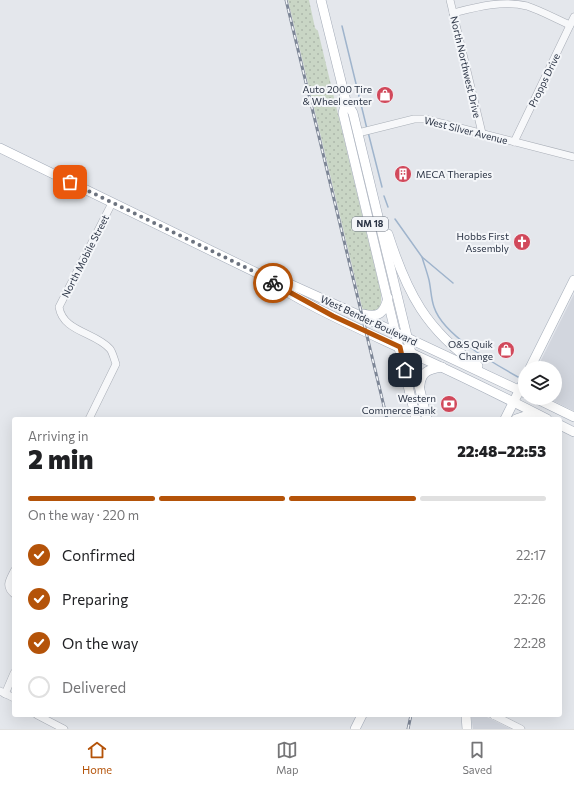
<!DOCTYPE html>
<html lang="en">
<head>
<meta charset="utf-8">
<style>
	body { margin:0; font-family:Commissioner,sans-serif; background:#f2f2f2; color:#202124; height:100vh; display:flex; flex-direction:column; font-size:15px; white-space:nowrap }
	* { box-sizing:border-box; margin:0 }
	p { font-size:13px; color:#757577 }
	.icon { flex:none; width:22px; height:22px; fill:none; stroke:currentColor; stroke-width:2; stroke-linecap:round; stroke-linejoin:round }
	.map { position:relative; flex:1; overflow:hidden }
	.details { position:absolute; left:12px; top:417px; width:550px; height:300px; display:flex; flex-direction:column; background:#fff; border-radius:4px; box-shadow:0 4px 16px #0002 }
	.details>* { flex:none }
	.controls { position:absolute; left:518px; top:361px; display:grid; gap:8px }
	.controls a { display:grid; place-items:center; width:44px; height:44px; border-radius:50%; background:#fff; box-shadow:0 4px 16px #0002; font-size:20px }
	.pin { position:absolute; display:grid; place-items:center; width:34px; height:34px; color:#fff; margin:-17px; border-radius:8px; box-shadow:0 2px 6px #0006 }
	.courier { position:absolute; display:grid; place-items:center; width:40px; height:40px; margin:-20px; border:3px solid #b45309; border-radius:50%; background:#fff; color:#222; box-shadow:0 1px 5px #0007 }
	.overview em { font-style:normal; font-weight:800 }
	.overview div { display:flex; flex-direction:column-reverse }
	.overview { display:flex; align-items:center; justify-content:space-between; height:68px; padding:0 16px }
	h1 { font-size:26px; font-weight:800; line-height:30px }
	.bar { display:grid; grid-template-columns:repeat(4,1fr); gap:6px 4px; align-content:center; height:48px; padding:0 16px }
	.bar i { height:5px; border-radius:3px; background:#e0e0e0 }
	.bar .selected { background:#b45309 }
	.bar p { grid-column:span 4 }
	ol { padding:0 16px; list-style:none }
	li { display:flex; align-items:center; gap:12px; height:44px }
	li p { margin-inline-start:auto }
	li .icon { padding:4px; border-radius:50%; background:#b45309; color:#fff; stroke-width:4 }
	li:last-child { color:#757577 }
	li i { width:22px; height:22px; border:2px solid #e0e0e0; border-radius:50% }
	.tabs { display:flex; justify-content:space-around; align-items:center; height:56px; border-top:1px solid #e0e0e0; background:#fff; font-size:11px; color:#757577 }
	.tabs a { display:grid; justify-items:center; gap:2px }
	.tabs .selected { color:#b45309 }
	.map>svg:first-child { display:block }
	.built { fill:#d2d6de }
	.park { fill:url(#park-dots) }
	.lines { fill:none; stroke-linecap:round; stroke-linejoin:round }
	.stream { stroke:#9fb4cc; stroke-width:1.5 }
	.minor-casing { stroke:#a9aeb7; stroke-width:8 }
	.major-casing { stroke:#a3abb8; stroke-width:10 }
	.minor { stroke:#f7f8fa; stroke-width:7 }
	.major { stroke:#fff; stroke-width:9 }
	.rail-casing { stroke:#7d8696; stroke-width:3 }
	.rail { stroke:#f4f6f9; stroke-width:1.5; stroke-dasharray:4.5; stroke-linecap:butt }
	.done { stroke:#6c737f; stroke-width:4; stroke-dasharray:0 7.2 }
	.route { stroke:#b45309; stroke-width:5 }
	.labels { text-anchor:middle; stroke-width:4; stroke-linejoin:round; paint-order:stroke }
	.shield { fill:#f4f6f9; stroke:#676e7b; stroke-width:1 }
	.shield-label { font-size:9px; font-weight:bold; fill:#2b3445 }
	.street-label { font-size:10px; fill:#2b3445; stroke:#f4f6f9 }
	.poi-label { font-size:10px; fill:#2b3445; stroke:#f4f6f9; text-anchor:end }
</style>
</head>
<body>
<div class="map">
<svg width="574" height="729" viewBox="0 0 574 729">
	<defs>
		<pattern id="park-dots" width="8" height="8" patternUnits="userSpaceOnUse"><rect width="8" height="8" fill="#c9d6c5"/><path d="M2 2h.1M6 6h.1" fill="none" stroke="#adb8ab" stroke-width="1.8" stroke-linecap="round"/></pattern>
	</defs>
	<rect width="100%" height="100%" fill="#e4e7ec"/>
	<g class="built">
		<polygon points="574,294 574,411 547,398 555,398 555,368 537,368"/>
		<polygon points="471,715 483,715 511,729 473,729"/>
	</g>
	<path class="park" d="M288,0H309L315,28L318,31L381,293C381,302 382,307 376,313L363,311Z"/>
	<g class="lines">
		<g class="stream">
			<polyline points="342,26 367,129"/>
			<polyline points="368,132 382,187"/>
			<polyline points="384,196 388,207"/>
			<polyline points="395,219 422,257 453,283"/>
			<path d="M422,257C424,264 427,272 429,280C431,289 431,299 434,307C443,335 493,363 518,377"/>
		</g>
		<g class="minor-casing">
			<g id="minor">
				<polyline points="450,0 482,133"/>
				<path d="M453,13C477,7 503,0 527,6C542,11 556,19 570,25"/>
				<polyline points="358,133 414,119 425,119 574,157"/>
				<polyline points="514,142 574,17"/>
				<path d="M89,419L116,364C114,359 113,353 110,349C95,332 63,332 59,307L112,203"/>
				<path d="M14,571C9,581 5,586 14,594"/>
				<polyline points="0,691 14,698"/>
				<polyline points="5,694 14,673"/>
				<polyline points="37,715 64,729"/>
				<polyline points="493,715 521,729"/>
			</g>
		</g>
		<g class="major-casing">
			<g id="major">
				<polyline points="321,0 346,101 353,113 427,419"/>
				<polyline points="346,101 343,113 416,419"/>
				<path d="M0,148L255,272C304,305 358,328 411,353C457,374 502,396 547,419"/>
				<path d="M388,234C407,293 426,330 478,366"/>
				<polyline points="272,276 363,317 525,393"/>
				<path d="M363,314C379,318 384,313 388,298"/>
				<polyline points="530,368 574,280"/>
				<path d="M420,385C421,371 430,369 442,367"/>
				<polyline points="535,398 574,417"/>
				<polyline points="505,419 525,379"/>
				<polyline points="516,419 525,416 534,419"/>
				<polyline points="560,425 574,432"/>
				<polyline points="466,715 467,729"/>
				<polyline points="355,729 362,715"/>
			</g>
		</g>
		<use href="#minor" class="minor"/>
		<use href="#major" class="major"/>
		<g class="rail-casing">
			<g id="rail">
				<polyline points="286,0 387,419"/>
				<polyline points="408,729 411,715"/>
			</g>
		</g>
		<use href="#rail" class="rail"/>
	</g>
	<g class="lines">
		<polyline class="done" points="70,182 255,272 273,283"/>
		<polyline class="route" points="273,283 333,316 400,347 405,370"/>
	</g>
	<defs>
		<g id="shop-disc" transform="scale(0.9)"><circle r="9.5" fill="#d1495b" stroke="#f4f6f9"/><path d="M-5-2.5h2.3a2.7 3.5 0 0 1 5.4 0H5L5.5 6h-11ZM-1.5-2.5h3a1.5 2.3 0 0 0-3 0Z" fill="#fff"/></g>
		<g id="building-disc" transform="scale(0.9)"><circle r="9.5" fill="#d1495b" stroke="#f4f6f9"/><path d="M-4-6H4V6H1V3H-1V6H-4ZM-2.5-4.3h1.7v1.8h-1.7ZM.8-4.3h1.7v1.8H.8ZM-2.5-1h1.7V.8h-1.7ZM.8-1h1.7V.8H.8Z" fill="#fff"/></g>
		<g id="church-disc" transform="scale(0.9)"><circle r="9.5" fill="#d1495b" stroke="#f4f6f9"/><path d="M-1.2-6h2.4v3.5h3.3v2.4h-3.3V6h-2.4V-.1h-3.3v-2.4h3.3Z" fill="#fff"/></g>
		<g id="bank-disc" transform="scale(0.9)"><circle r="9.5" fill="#d1495b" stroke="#f4f6f9"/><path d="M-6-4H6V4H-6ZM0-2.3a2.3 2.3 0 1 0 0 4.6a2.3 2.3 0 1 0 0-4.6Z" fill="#fff"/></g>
	</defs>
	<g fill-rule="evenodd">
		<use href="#shop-disc" x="385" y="95"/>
		<use href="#building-disc" x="403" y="174"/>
		<use href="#church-disc" x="522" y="242"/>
		<use href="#shop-disc" x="506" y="350"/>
		<use href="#bank-disc" x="449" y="404"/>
	</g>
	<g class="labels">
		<rect class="shield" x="352" y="217" width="36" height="14" rx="3"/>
		<g class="shield-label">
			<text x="370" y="227">NM 18</text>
		</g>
		<g class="street-label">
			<text transform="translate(466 67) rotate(77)" y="4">North Northwest Drive</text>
			<text transform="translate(544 80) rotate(-64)" y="4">Propps Drive</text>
			<text transform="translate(466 130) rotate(14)" y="4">West Silver Avenue</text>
			<text transform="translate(85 256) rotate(-63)" y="4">North Mobile Street</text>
			<text transform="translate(369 320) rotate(25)" y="4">West Bender Boulevard</text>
		</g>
		<g class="poi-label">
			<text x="372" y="93">Auto 2000 Tire<tspan x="372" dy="12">&amp; Wheel center</tspan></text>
			<text x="416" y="178" text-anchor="start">MECA Therapies</text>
			<text x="509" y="240">Hobbs First<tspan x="509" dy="12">Assembly</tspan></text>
			<text x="493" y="348">O&amp;S Quik<tspan x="493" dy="12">Change</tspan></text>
			<text x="436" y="402">Western<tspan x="436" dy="12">Commerce Bank</tspan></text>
		</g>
	</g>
</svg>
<div class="controls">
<a><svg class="icon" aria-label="layers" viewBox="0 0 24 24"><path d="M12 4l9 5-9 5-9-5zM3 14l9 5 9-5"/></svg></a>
</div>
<div class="pin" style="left:70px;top:182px;background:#ea580c"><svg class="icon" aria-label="bag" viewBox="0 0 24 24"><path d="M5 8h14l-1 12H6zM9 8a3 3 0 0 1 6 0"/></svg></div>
<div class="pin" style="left:405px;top:370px;background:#1f2937"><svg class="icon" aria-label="home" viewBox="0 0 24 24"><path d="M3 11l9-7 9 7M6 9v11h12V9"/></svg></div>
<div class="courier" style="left:273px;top:283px"><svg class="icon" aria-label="bike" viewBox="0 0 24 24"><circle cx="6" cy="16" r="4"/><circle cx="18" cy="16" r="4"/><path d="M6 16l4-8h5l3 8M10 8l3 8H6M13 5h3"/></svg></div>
<section class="details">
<div class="overview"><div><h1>2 min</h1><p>Arriving in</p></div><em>22:48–22:53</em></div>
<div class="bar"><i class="selected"></i><i class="selected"></i><i class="selected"></i><i></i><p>On the way · 220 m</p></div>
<ol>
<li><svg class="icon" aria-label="check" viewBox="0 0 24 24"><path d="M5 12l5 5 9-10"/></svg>Confirmed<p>22:17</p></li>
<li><svg class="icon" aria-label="check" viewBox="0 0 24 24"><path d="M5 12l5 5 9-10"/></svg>Preparing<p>22:26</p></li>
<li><svg class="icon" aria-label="check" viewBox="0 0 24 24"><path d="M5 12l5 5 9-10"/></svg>On the way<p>22:28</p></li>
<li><i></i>Delivered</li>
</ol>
</section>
</div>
<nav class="tabs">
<a class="selected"><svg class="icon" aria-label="home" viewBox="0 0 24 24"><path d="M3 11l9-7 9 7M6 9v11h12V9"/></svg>Home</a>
<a><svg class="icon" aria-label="map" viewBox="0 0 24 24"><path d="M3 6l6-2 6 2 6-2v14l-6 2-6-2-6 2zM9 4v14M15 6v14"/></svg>Map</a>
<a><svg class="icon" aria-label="saved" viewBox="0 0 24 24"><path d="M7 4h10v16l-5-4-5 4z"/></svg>Saved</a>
</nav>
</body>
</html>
